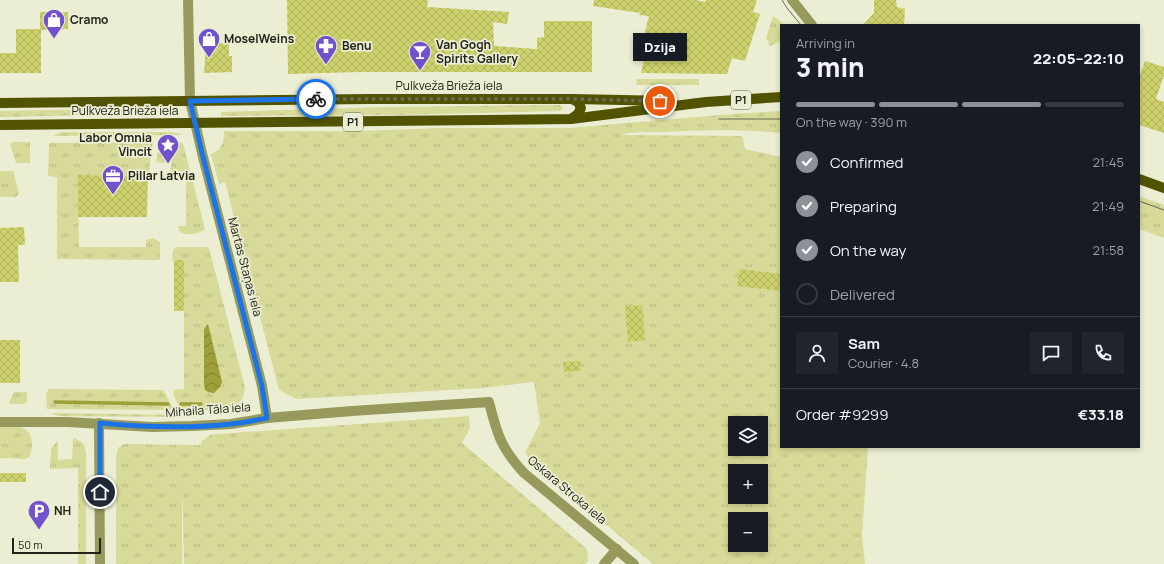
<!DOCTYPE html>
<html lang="en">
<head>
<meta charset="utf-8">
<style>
	body { margin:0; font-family:Manrope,sans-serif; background:#20242c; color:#f1f3f6; height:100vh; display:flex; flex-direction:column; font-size:15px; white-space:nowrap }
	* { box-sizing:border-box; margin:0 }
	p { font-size:13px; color:#9ea1a6 }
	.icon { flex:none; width:22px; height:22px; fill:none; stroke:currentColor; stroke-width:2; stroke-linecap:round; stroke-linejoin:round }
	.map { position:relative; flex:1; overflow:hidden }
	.panel { position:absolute; left:780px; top:24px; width:360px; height:424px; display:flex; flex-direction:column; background:#171b24; border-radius:0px; box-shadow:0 2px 6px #0003 }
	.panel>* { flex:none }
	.fabs { position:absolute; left:728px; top:416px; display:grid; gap:8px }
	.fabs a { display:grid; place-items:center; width:40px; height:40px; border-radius:0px; background:#171b24; box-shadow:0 2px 6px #0003; font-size:20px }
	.scale { position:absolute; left:12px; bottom:10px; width:89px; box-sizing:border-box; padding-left:4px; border:2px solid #222319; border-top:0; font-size:11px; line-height:14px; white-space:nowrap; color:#222319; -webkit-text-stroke:3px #eceed3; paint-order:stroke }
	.pin { position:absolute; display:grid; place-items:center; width:34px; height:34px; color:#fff; margin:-17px; border:2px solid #fff; border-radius:50%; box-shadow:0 1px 4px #0007 }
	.courier { position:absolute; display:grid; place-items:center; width:40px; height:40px; margin:-20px; border:3px solid #1a73e8; border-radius:50%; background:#fff; color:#222; box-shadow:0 1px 5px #0007 }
	.bubble { position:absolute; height:28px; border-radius:0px; background:#171b24; box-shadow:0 2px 6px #0003; font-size:13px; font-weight:800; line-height:28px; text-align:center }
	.headline em { font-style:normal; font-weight:800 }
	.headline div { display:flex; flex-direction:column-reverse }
	.headline { display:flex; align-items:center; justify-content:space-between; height:68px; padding:0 16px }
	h1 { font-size:26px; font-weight:800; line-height:30px }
	.bar { display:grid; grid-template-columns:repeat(4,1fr); gap:6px 4px; align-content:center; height:48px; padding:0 16px }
	.bar i { height:5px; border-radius:3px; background:#363941 }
	.bar .selected { background:#8c9099 }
	.bar p { grid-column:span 4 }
	.line { display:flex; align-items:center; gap:10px; padding:0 16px; border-top:1px solid #363941 }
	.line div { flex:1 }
	.round { display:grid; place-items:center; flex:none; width:42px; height:42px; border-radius:0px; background:#20242c }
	ol { padding:0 16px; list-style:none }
	li { display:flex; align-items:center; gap:12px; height:44px }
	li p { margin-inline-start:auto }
	li .icon { padding:4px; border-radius:50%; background:#8c9099; color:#fff; stroke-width:4 }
	li:last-child { color:#9ea1a6 }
	li i { width:22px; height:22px; border:2px solid #363941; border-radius:50% }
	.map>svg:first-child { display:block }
	.grass { fill:url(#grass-tufts); fill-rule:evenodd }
	.water { fill:url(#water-waves) }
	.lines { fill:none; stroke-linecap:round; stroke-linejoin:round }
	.stream { stroke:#9d9f38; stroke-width:3.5 }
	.building { fill:url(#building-cross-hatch) }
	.minor { stroke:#979a5c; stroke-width:10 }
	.major { stroke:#525300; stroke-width:10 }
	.tram { stroke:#676859; stroke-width:1 }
	.done { stroke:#696a5a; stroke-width:4; stroke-dasharray:0 7.2 }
	.route { stroke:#1a73e8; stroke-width:5 }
	.labels { text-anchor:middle; stroke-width:3.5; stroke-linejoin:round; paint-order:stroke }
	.shield { fill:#eceed3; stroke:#5f6051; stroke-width:1 }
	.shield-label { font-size:11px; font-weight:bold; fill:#222319 }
	.poi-label { font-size:12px; font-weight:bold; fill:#222319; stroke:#eceed3; text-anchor:start }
	.street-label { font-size:12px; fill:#222319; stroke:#eceed3 }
</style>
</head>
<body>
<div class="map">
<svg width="1164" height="564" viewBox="0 0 1164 564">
	<defs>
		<pattern id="grass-tufts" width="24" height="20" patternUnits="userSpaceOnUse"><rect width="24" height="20" fill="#d7da98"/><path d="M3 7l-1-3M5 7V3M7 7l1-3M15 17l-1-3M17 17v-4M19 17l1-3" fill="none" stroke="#b8bb82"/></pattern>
		<pattern id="water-waves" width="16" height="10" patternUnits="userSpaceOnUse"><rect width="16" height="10" fill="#9d9f38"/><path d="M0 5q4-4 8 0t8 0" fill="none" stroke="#80812e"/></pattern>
		<pattern id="building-cross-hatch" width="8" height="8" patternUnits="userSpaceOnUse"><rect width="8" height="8" fill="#cdd16c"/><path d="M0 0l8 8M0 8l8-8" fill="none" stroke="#b0b35d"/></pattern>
	</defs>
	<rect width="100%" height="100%" fill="#eceed3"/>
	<g class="grass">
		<polygon points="773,16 782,22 784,25 781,25 781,41 770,46 766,38"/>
		<polygon points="637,79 699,79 699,85 636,85"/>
		<polygon points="560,105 563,107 562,110 560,111 396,115 221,116 221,112 386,107"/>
		<path d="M154,108L156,111L153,112C102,113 51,117 0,117V111Z"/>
		<path d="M781,111V133C742,129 703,130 663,132C649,133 634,131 620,135L742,136L743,138L745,149L781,157V447H868L862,535L865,564H653L534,464L525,453L540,423L534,382L483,388L297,399L279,390L225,182L219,184L211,154C222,150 224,142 224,131H359L441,128H569L720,115ZM735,423H761V449H735ZM735,471H761V497H735ZM735,519H761V545H735Z"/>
		<polygon points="61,132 172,132 183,135 53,136"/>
		<polygon points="13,142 29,142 30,143 30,163 16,163 10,144"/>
		<polygon points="153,142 148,176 78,175 79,247 146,247 146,240 153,238 160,242 160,260 57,259 57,177 48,176 49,143"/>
		<path d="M160,142H181L183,144L205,229C197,235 187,236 179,231L178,226H186V177L170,176L172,156L167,155L165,163L156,162Z"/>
		<polygon points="0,171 13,171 19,193 16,197 0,197"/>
		<polygon points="1139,196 1164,205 1164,238 1139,229"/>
		<path d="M176,247H206L209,248L245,387C244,410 226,410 207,410C198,410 190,410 181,410L173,394L174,390L184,389V260H172L173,250Z"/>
		<polygon points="49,389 161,390 164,391 172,407 170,410 47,409 46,393"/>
		<polygon points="14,392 27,392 27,402 24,404 11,404 9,402"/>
		<polygon points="51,413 191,415 191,417 58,416"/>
		<polygon points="469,416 470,428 462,443 587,549 588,561 585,564 184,564 182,480 182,564 116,564 116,457 118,448 124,444 201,445 201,442 210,435 218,434"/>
		<path d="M0,427C6,427 14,426 20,427C34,430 34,447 29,457L25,459L0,458Z"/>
		<path d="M73,438C82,441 85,444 86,453V564H78V468L50,469L51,449L58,440V460L72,459Z"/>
	</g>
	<polygon class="water" points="208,324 222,382 220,387 214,393 208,392 205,390 204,384 204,329"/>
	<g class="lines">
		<g class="stream">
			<polyline points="55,402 168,404"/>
			<polyline points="181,404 201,404"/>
		</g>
	</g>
	<g class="building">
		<polygon points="287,0 428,0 427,7 509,12 507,24 493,22 494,46 537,49 537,38 544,37 544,21 592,21 592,72 361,72 288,74"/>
		<polygon points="594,0 696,0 705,2 706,0 757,0 753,12 760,14 745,61 732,58 727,74 641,73 647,45 642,43 649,16 639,15 640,13 593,6"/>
		<polygon points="874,0 896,0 897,7 905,9 904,25 863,25 874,13"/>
		<polygon points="40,12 68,12 68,29 41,30 41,73 0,73 0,53 16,53 16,29 40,29"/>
		<polygon points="229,43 229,56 232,56 232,72 204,73 206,44"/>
		<polygon points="1145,61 1164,67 1164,75 1156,99 1164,102 1164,133 1139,125 1139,78"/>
		<polygon points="78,175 148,176 147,217 78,217"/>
		<polygon points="24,227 25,245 18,245 19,282 0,282 0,228"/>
		<rect x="174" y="260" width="10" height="51"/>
		<polygon points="739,269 781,274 781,291 737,286"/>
		<polygon points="642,305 645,340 628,342 625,306"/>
		<rect x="0" y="340" width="20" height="43"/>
		<polygon points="580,361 581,371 564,372 563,362"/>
		<rect x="0" y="473" width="26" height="9"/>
	</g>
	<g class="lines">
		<g class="minor">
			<polyline points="188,0 190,101 202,153 262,386 267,418"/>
			<polyline points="792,0 812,25"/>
			<path d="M0,422H68L152,427L192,426L231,424L267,418L352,411L489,402C497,434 501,448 524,473L634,564"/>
			<polyline points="99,423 100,564"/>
			<polyline points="604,564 617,549"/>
		</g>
		<g class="major">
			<polyline points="0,103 369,99 572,99 672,101"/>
			<polyline points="571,119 578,114 581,108 578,102 572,99"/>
			<polyline points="0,125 571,119 706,102 781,97"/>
			<polyline points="1139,179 1164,188"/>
		</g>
		<g class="tram">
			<polyline points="782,0 787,8 801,25"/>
			<polyline points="719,119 781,119"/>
			<polyline points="1139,201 1164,210"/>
		</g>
	</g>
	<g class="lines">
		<polyline class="done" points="316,99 572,99 660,101"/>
		<path class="route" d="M100,492V423C143,427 187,429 231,424C243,423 255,420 267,418L262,386L202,153L190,101L316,99"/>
	</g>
	<defs>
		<g id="shop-pin" transform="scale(1.15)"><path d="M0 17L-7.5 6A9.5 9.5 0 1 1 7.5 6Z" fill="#7152cc" stroke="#eceed3"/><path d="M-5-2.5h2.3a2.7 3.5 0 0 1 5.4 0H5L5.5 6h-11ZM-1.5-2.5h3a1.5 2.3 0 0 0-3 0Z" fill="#fff"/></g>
		<g id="pharmacy-pin" transform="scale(1.15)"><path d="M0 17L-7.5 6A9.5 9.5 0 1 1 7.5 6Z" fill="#7152cc" stroke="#eceed3"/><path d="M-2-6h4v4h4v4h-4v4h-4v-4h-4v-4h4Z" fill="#fff"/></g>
		<g id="bar-pin" transform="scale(1.15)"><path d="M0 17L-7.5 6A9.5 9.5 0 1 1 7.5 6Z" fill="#7152cc" stroke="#eceed3"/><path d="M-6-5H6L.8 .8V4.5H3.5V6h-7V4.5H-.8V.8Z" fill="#fff"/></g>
		<g id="sight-pin" transform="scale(1.15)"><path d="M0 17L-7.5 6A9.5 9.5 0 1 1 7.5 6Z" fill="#7152cc" stroke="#eceed3"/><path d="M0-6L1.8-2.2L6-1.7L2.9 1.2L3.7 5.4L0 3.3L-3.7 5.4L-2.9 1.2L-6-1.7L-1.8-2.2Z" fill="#fff"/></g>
		<g id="office-pin" transform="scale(1.15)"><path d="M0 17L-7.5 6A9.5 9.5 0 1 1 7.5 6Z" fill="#7152cc" stroke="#eceed3"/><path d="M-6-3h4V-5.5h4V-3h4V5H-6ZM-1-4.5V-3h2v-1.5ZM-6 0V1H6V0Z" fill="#fff"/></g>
		<g id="parking-pin" transform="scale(1.15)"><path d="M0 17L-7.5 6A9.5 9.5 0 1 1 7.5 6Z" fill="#7152cc" stroke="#eceed3"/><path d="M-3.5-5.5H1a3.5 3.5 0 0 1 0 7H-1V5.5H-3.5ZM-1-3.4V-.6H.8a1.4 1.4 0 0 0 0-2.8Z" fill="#fff"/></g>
	</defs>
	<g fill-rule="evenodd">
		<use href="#shop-pin" x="54" y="20"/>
		<use href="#shop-pin" x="209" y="39"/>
		<use href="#pharmacy-pin" x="326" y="46"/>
		<use href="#bar-pin" x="420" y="52"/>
		<use href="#sight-pin" x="168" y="145"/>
		<use href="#office-pin" x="113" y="176"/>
		<use href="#parking-pin" x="39" y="511"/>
	</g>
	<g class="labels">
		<g class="shield">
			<rect x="731" y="91" width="20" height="18" rx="3"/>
			<rect x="343" y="113" width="20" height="18" rx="3"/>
		</g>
		<g class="shield-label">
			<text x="741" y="104">P1</text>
			<text x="353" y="126">P1</text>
		</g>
		<g class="poi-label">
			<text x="70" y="24">Cramo</text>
			<text x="224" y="43">MoselWeins</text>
			<text x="436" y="49">Van Gogh<tspan x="436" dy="14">Spirits Gallery</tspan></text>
			<text x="342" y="50">Benu</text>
			<text x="152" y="142" text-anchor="end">Labor Omnia<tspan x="152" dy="14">Vincit</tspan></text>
			<text x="128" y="180">Pillar Latvia</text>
			<text x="54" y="515">NH</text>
		</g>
		<g class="street-label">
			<text x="449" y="90">Pulkveža Brieža iela</text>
			<text x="125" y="115">Pulkveža Brieža iela</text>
			<text transform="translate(245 267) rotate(75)" y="4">Martas Staņas iela</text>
			<text transform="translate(208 410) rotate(-4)" y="4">Mihaila Tāla iela</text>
			<text transform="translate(567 490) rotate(40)" y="4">Oskara Stroka iela</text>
		</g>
	</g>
</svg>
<div class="fabs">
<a><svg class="icon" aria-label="layers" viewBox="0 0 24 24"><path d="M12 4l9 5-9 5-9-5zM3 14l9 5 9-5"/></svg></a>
<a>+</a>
<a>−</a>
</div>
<div class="scale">50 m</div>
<div class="pin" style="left:660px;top:101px;background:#ea580c"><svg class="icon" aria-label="bag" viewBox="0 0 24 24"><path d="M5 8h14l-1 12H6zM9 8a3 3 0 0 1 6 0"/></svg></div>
<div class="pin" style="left:100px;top:492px;background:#1f2937"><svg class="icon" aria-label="home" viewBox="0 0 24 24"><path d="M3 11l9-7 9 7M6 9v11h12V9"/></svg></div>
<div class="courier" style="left:316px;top:99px"><svg class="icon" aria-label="bike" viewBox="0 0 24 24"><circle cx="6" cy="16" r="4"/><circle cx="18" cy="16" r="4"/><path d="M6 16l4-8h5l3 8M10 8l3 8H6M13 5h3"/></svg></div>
<div class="bubble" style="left:633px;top:33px;width:54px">Dzija</div>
<section class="panel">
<div class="headline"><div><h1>3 min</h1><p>Arriving in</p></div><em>22:05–22:10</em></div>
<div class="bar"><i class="selected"></i><i class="selected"></i><i class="selected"></i><i></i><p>On the way · 390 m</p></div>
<ol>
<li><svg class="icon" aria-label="check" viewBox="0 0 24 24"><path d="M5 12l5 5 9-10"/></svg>Confirmed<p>21:45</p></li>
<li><svg class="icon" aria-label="check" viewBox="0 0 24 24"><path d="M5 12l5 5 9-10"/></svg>Preparing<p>21:49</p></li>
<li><svg class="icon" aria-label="check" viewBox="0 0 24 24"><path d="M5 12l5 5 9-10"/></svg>On the way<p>21:58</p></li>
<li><i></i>Delivered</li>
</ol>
<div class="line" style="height:72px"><a class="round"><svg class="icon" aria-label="person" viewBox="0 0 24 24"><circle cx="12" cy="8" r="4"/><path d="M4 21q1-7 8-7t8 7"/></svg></a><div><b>Sam</b><p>Courier · 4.8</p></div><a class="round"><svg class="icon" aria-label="chat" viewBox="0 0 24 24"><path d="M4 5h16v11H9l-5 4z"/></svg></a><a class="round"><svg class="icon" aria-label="phone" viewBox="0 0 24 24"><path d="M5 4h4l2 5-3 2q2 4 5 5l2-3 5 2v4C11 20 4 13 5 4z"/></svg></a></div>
<div class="line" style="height:52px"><div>Order #9299</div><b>€33.18</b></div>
</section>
</div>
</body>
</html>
